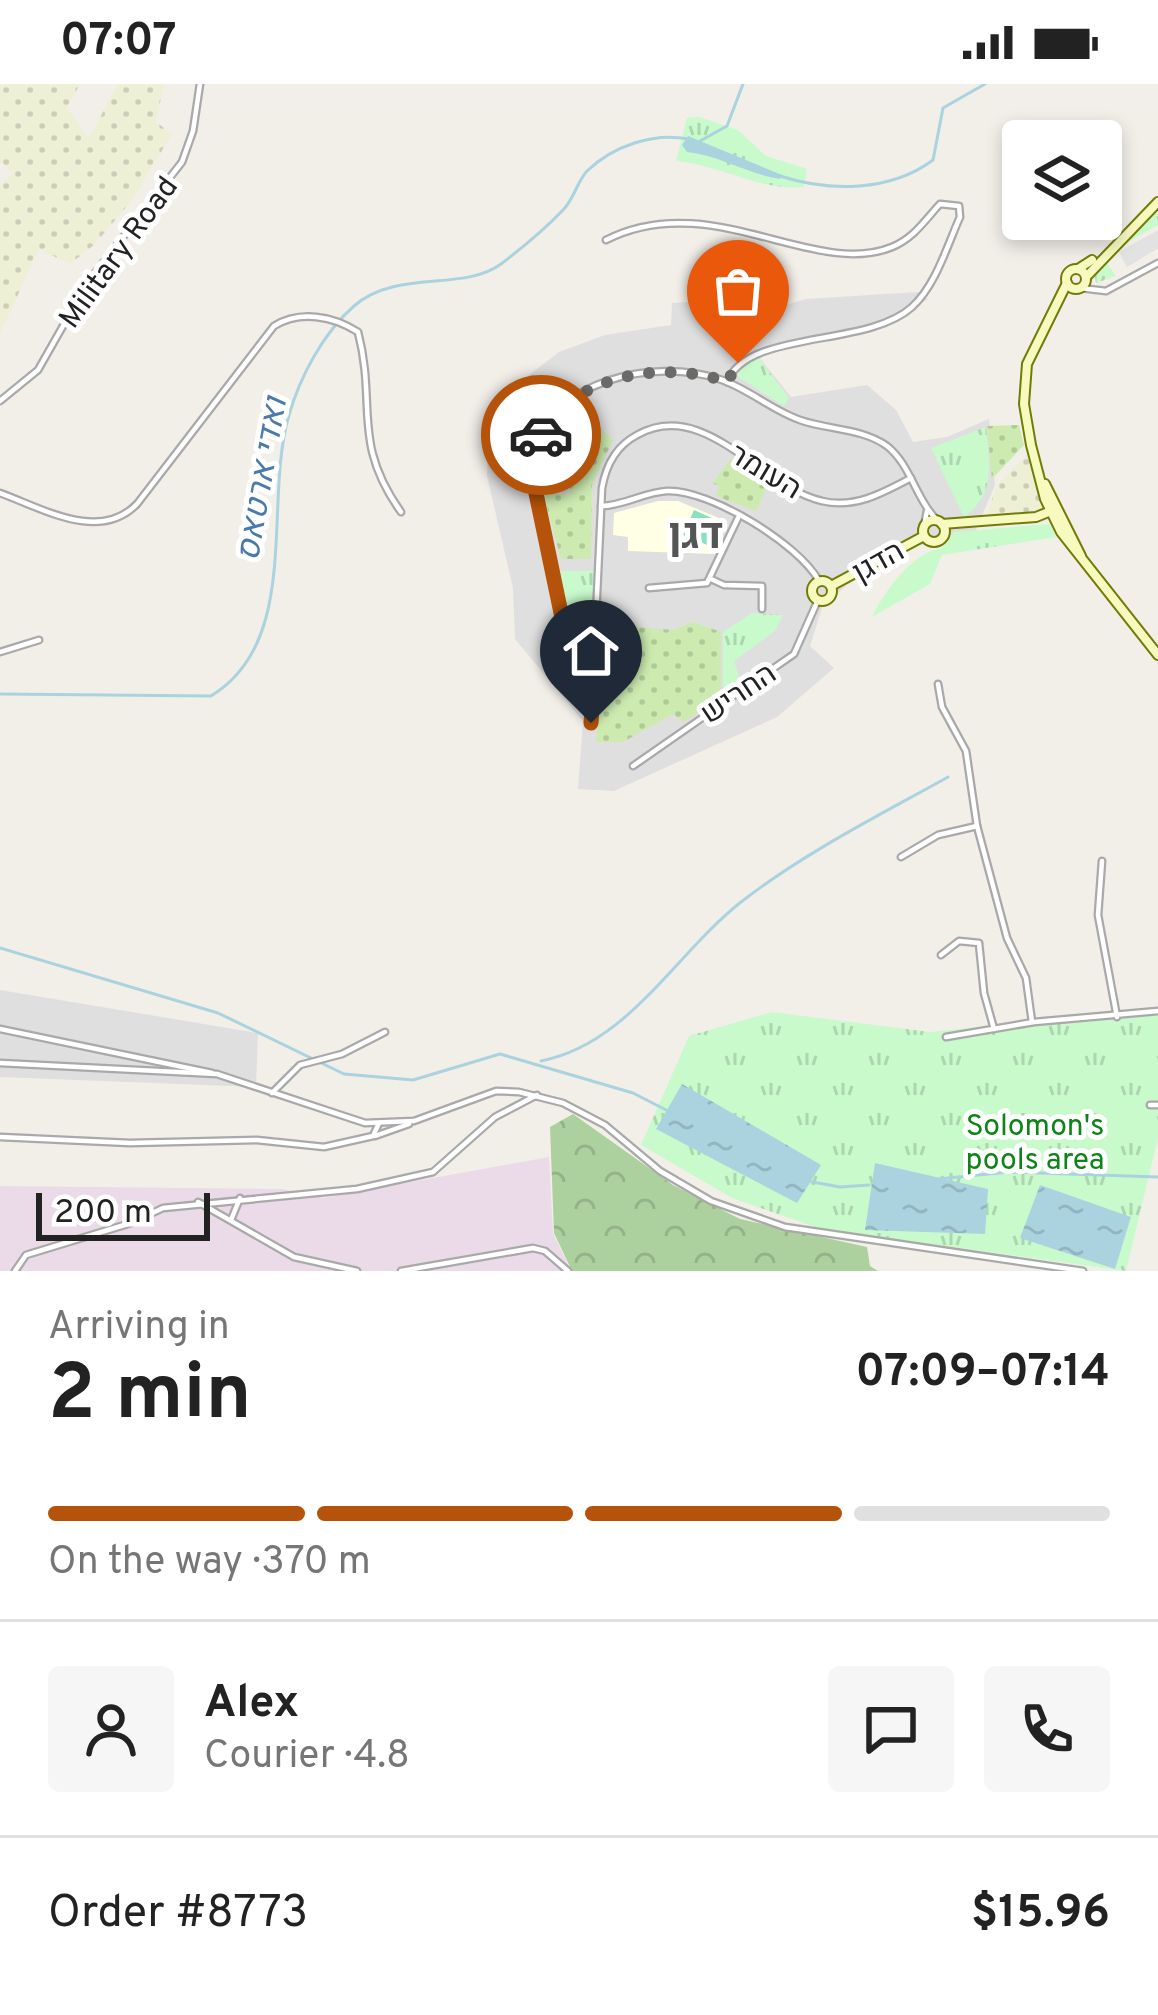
<!DOCTYPE html>
<html lang="en">
<head>
<meta charset="utf-8">
<style>
	body { margin:0; font-family:Overpass,Heebo,sans-serif; background:#f6f6f6; color:#222; height:100vh; display:flex; flex-direction:column; font-size:45px; white-space:nowrap }
	* { box-sizing:border-box; margin:0 }
	p { font-size:39px; color:#767676 }
	.icon { flex:none; width:66px; height:66px; fill:none; stroke:currentColor; stroke-width:2; stroke-linecap:round; stroke-linejoin:round }
	.map { position:relative; height:1187px; overflow:hidden }
	.panel { display:flex; flex-direction:column; background:#fff; flex:1 }
	.panel>* { flex:none }
	.tools { position:absolute; left:1002px; top:36px; display:grid; gap:24px }
	.tools a { display:grid; place-items:center; width:120px; height:120px; border-radius:12px; background:#fff; box-shadow:0 6px 18px #0003; font-size:60px }
	.scale { position:absolute; left:36px; bottom:30px; width:174px; box-sizing:border-box; padding-left:12px; border:6px solid #222; border-top:0; font-size:33px; line-height:42px; white-space:nowrap; color:#222; -webkit-text-stroke:9px #fff; paint-order:stroke }
	.pin { position:absolute; display:grid; place-items:center; width:102px; height:102px; color:#fff; margin:-123px -51px; border-radius:50% 50% 50% 0; rotate:-45deg; box-shadow:0 0 12px #0007 }
	.pin .icon { rotate:45deg }
	.courier { position:absolute; display:grid; place-items:center; width:120px; height:120px; margin:-60px; border:9px solid #b45309; border-radius:50%; background:#fff; color:#222; box-shadow:0 3px 15px #0007 }
	.headline em { font-style:normal; font-weight:700 }
	.headline div { display:flex; flex-direction:column-reverse }
	.headline { display:flex; align-items:center; justify-content:space-between; height:204px; padding:0 48px }
	h1 { font-size:78px; font-weight:700; line-height:90px }
	.bar { display:grid; grid-template-columns:repeat(4,1fr); gap:18px 12px; align-content:center; height:144px; padding:0 48px }
	.bar i { height:15px; border-radius:9px; background:#e0e0e0 }
	.bar .on { background:#b45309 }
	.bar p { grid-column:span 4 }
	.line { display:flex; align-items:center; gap:30px; padding:0 48px; border-top:3px solid #e0e0e0 }
	.line div { flex:1 }
	.round { display:grid; place-items:center; flex:none; width:126px; height:126px; border-radius:12px; background:#f6f6f6 }
	.status { display:flex; justify-content:space-between; align-items:center; height:84px; padding:0 60px; background:#fff; direction:ltr }
	.status svg { height:33px; fill:currentColor }
	.map>svg:first-child { display:block }
	.residential { fill:#e0dfdf }
	.industrial { fill:#ebdbe8 }
	.education { fill:#ffffe5 }
	.farmland { fill:url(#farmland-dots) }
	.grass { fill:url(#grass-dots) }
	.forest { fill:url(#forest-crowns) }
	.park { fill:url(#park-tufts) }
	.pitch { fill:#88e0be }
	.parking { fill:#e2e2e2 }
	.water { fill:url(#water-ripples) }
	.lines { fill:none; stroke-linecap:round; stroke-linejoin:round }
	.stream { stroke:#aad3df; stroke-width:3 }
	.street-casing { stroke:#a9a9a9; stroke-width:9 }
	.secondary-casing { stroke:#707d05; stroke-width:12 }
	.street { stroke:#fff; stroke-width:4.5 }
	.secondary { stroke:#f7fabf; stroke-width:8 }
	.done { stroke:#6b6a68; stroke-width:12; stroke-dasharray:0 21.6 }
	.route { stroke:#b45309; stroke-width:15 }
	.labels { text-anchor:middle; stroke-width:10; stroke-linejoin:round; paint-order:stroke }
	.street-label { font-size:30px; fill:#222; stroke:#fff }
	.park-label { font-size:30px; fill:#0c8416; stroke:#fff }
	.water-label { font-size:33px; font-style:italic; fill:#4a7aab; stroke:#fff }
	.district-label { font-size:42px; font-weight:bold; fill:#555; stroke:#fff }
</style>
</head>
<body>
<div class="status"><b>07:07</b><svg viewBox="0 0 49 12"><path d="M0 12V9h3v3zM5 12V6h3v6zM10 12V3h3v9zM15 12V0h3v12zM26 1h20v11H26zM47 4h2v5h-2z"/></svg></div>
<div class="map">
<svg width="1158" height="1187" viewBox="0 0 1158 1187">
	<defs>
		<pattern id="farmland-dots" width="8" height="8" patternUnits="userSpaceOnUse" patternTransform="scale(3)"><rect width="8" height="8" fill="#eef0d5"/><path d="M2 2h.1M6 6h.1" fill="none" stroke="#ccceb7" stroke-width="1.8" stroke-linecap="round"/></pattern>
		<pattern id="grass-dots" width="8" height="8" patternUnits="userSpaceOnUse" patternTransform="scale(3)"><rect width="8" height="8" fill="#cdebb0"/><path d="M2 2h.1M6 6h.1" fill="none" stroke="#b0c997" stroke-width="1.8" stroke-linecap="round"/></pattern>
		<pattern id="forest-crowns" width="20" height="18" patternUnits="userSpaceOnUse" patternTransform="scale(3)"><rect width="20" height="18" fill="#add19e"/><path d="M2 6a3 3 0 1 1 6 0M12 15a3 3 0 1 1 6 0" fill="none" stroke="#95b388"/></pattern>
		<pattern id="park-tufts" width="24" height="20" patternUnits="userSpaceOnUse" patternTransform="scale(3)"><rect width="24" height="20" fill="#c8facc"/><path d="M3 7l-1-3M5 7V3M7 7l1-3M15 17l-1-3M17 17v-4M19 17l1-3" fill="none" stroke="#acd6af"/></pattern>
		<pattern id="water-ripples" width="26" height="14" patternUnits="userSpaceOnUse" patternTransform="scale(3)"><rect width="26" height="14" fill="#aad3df"/><path d="M2 4q2-2 4 0t4 0M15 11q2-2 4 0t4 0" fill="none" stroke="#92b5bf"/></pattern>
	</defs>
	<rect width="100%" height="100%" fill="#f2efe9"/>
	<g class="residential">
		<polygon points="918,208 928,215 893,239 758,272 791,313 867,301 896,326 913,358 947,353 989,335 995,401 976,446 934,463 916,460 847,501 822,524 810,562 834,584 777,633 614,707 578,705 583,637 515,555 513,504 487,392 488,365 506,318 520,298 559,268 605,251 671,241 672,219 703,217 768,226 806,215"/>
		<polygon points="0,906 258,949 256,1003 0,993"/>
	</g>
	<polygon class="industrial" points="549,1073 553,1149 571,1187 0,1187 0,1102 282,1105 323,1114"/>
	<polygon class="education" points="658,417 678,417 726,437 715,470 628,467 628,453 613,451 614,429"/>
	<g class="farmland">
		<polygon points="0,0 80,0 67,24 89,54 118,0 164,0 156,38 172,50 132,116 95,160 70,180 39,165 0,250 0,101 14,89 0,78"/>
		<polygon points="1027,371 1047,424 1020,432 987,431 997,400"/>
	</g>
	<g class="grass">
		<polygon points="597,341 613,356 592,401 591,475 561,475 543,408 569,411 575,377"/>
		<polygon points="1019,341 1024,361 992,395 987,342"/>
		<polygon points="731,375 769,398 756,427 716,412 719,402 712,399"/>
		<polygon points="693,538 721,548 721,615 683,638 673,630 623,658 596,658 608,541 674,546"/>
	</g>
	<polygon class="forest" points="573,1030 673,1101 740,1135 867,1163 870,1182 878,1187 572,1187 554,1149 550,1043"/>
	<g class="park">
		<path d="M699,33L738,46L766,72L807,85L804,103C759,107 721,81 676,77L687,34Z"/>
		<polygon points="1158,128 1158,141 1123,161 1107,179 1116,192 1096,199 1094,187"/>
		<polygon points="757,272 789,314 784,322 738,293 738,286"/>
		<polygon points="585,316 598,337 569,383 541,378 553,345"/>
		<path d="M986,343C989,380 997,409 964,433L931,364Z"/>
		<path d="M1050,440L1056,453L942,471L930,500L872,533C884,508 912,468 942,464L954,448Z"/>
		<polygon points="559,487 596,487 595,528 565,525"/>
		<polygon points="752,529 783,531 775,547 734,577 741,599 723,614 723,548"/>
		<polygon points="1158,925 1158,1054 1126,1187 818,1144 732,1114 641,1061 689,952 772,928 930,948"/>
	</g>
	<polygon class="pitch" points="694,426 723,439 712,463 683,451"/>
	<polygon class="parking" points="1158,146 1158,164 1127,183 1119,168"/>
	<g class="water">
		<path d="M688,52L782,91L780,95C747,90 719,71 687,68L682,61Z"/>
		<polygon points="682,1000 821,1081 797,1119 656,1045"/>
		<polygon points="875,1079 988,1105 985,1150 865,1146"/>
		<polygon points="1040,1101 1131,1133 1115,1185 1020,1154"/>
	</g>
	<g class="lines">
		<g class="stream">
			<polyline points="700,57 727,42 743,0"/>
			<path d="M780,92C830,108 890,108 933,76L943,24L985,0"/>
			<path d="M0,610L211,612C302,557 263,418 289,331C300,293 323,249 354,222C396,185 463,208 501,180C522,164 545,145 563,126C574,115 577,98 587,87C613,62 654,48 688,55"/>
			<polyline points="0,864 218,929 344,990 413,996 500,970 633,1009 670,1028"/>
			<path d="M541,977C628,960 674,871 741,818C804,769 878,732 948,693"/>
			<polyline points="938,1095 1009,1088 1158,1093"/>
			<polyline points="807,1097 840,1103 869,1101"/>
		</g>
		<g class="street-casing">
			<g id="street">
				<path d="M606,156C710,103 814,195 892,163C914,154 925,136 940,120L959,122L960,133C947,162 936,201 912,223C867,264 748,245 727,298"/>
				<polyline points="1080,204 1106,207 1158,179"/>
				<polyline points="0,317 38,286 88,198 182,78 193,47 200,0"/>
				<path d="M0,409C42,424 99,459 137,420L274,242C300,226 333,232 358,248C377,321 351,358 401,428"/>
				<path d="M601,422C624,422 644,408 667,407C709,405 799,460 819,497"/>
				<polyline points="924,442 927,427"/>
				<polyline points="711,495 724,501 762,502 762,525"/>
				<polyline points="649,504 707,499 738,434"/>
				<path d="M596,565L575,561L565,548C558,505 528,404 535,369C551,295 655,274 719,295C748,304 771,326 800,336C828,346 862,344 887,362C911,381 916,416 938,437"/>
				<polyline points="0,568 39,556"/>
				<path d="M591,639L602,404C606,381 616,362 637,351C705,313 760,403 822,417C854,425 883,409 911,394"/>
				<polyline points="633,682 794,570 818,516"/>
				<polyline points="977,742 1007,854 1026,894 1032,938"/>
				<polyline points="901,773 938,751 977,742 966,667 942,623 938,600"/>
				<polyline points="1102,777 1098,831 1117,933"/>
				<polyline points="941,871 959,857 979,859 984,909 994,945"/>
				<polyline points="0,945 212,989"/>
				<polyline points="946,953 1034,938 1158,927"/>
				<polyline points="0,979 217,990 365,1039 414,1037 496,1007 519,1008 563,1019 605,1041 660,1087 711,1117 785,1143 1083,1187"/>
				<polyline points="272,1009 300,981 342,970 385,948"/>
				<polyline points="1150,1021 1158,1021"/>
				<polyline points="375,1052 409,1040"/>
				<polyline points="0,1053 130,1059 257,1056 324,1063 373,1052 379,1039"/>
				<polyline points="198,1118 294,1173 357,1187"/>
				<polyline points="231,1136 240,1114"/>
				<polyline points="15,1187 26,1171 131,1139 163,1124 357,1105 433,1088 495,1033 537,1011"/>
				<polyline points="401,1187 533,1164 545,1167 568,1187"/>
			</g>
		</g>
		<g class="secondary-casing">
			<g id="secondary">
				<polyline points="1078,185 1092,176"/>
				<circle cx="1076" cy="195" r="10"/>
				<polyline points="1086,193 1158,118"/>
				<polyline points="1067,199 1027,280 1024,320 1031,361 1045,415 1061,448 1158,571"/>
				<polyline points="1045,400 1081,472"/>
				<circle cx="934" cy="447" r="11"/>
				<polyline points="942,440 1036,433 1056,425"/>
				<circle cx="822" cy="507" r="10"/>
				<polyline points="831,502 924,452"/>
			</g>
		</g>
		<use href="#street" class="street"/>
		<use href="#secondary" class="secondary"/>
	</g>
	<g class="lines">
		<path class="done" d="M541,351C574,290 665,276 727,298L738,279"/>
		<polyline class="route" points="541,351 533,395 565,548 572,560 596,565 591,639"/>
	</g>
	<g class="labels">
		<g class="street-label">
			<text transform="translate(118 168) rotate(-54)" y="10">Military Road</text>
			<text transform="translate(766 387) rotate(31)" y="10">העומר</text>
			<text transform="translate(878 477) rotate(-29)" y="10">הדגן</text>
			<text transform="translate(738 609) rotate(-34)" y="10">החריש</text>
		</g>
		<g class="park-label">
			<text x="1035" y="1051">Solomon's<tspan x="1035" dy="34">pools area</tspan></text>
		</g>
		<g class="water-label">
			<text transform="translate(260 395) rotate(-80)" y="12">ואדי ארטאס</text>
		</g>
		<g class="district-label">
			<text x="696" y="464">דגן</text>
		</g>
	</g>
</svg>
<div class="tools">
<a><svg class="icon" aria-label="layers" viewBox="0 0 24 24"><path d="M12 4l9 5-9 5-9-5zM3 14l9 5 9-5"/></svg></a>
</div>
<div class="scale">200 m</div>
<div class="pin" style="left:738px;top:279px;background:#ea580c"><svg class="icon" aria-label="bag" viewBox="0 0 24 24"><path d="M5 8h14l-1 12H6zM9 8a3 3 0 0 1 6 0"/></svg></div>
<div class="pin" style="left:591px;top:639px;background:#1f2937"><svg class="icon" aria-label="home" viewBox="0 0 24 24"><path d="M3 11l9-7 9 7M6 9v11h12V9"/></svg></div>
<div class="courier" style="left:541px;top:351px"><svg class="icon" aria-label="car" viewBox="0 0 24 24"><path d="M5 17H2v-5l4-1 3-4h7l3 4 3 1v5h-3M9 17h6M6 11h13"/><circle cx="7" cy="17" r="2"/><circle cx="17" cy="17" r="2"/></svg></div>
</div>
<section class="panel">
<div class="headline"><div><h1>2 min</h1><p>Arriving in</p></div><em>07:09–07:14</em></div>
<div class="bar"><i class="on"></i><i class="on"></i><i class="on"></i><i></i><p>On the way · 370 m</p></div>
<div class="line" style="height:216px"><a class="round"><svg class="icon" aria-label="person" viewBox="0 0 24 24"><circle cx="12" cy="8" r="4"/><path d="M4 21q1-7 8-7t8 7"/></svg></a><div><b>Alex</b><p>Courier · 4.8</p></div><a class="round"><svg class="icon" aria-label="chat" viewBox="0 0 24 24"><path d="M4 5h16v11H9l-5 4z"/></svg></a><a class="round"><svg class="icon" aria-label="phone" viewBox="0 0 24 24"><path d="M5 4h4l2 5-3 2q2 4 5 5l2-3 5 2v4C11 20 4 13 5 4z"/></svg></a></div>
<div class="line" style="height:156px"><div>Order #8773</div><b>$15.96</b></div>
</section>
</body>
</html>
